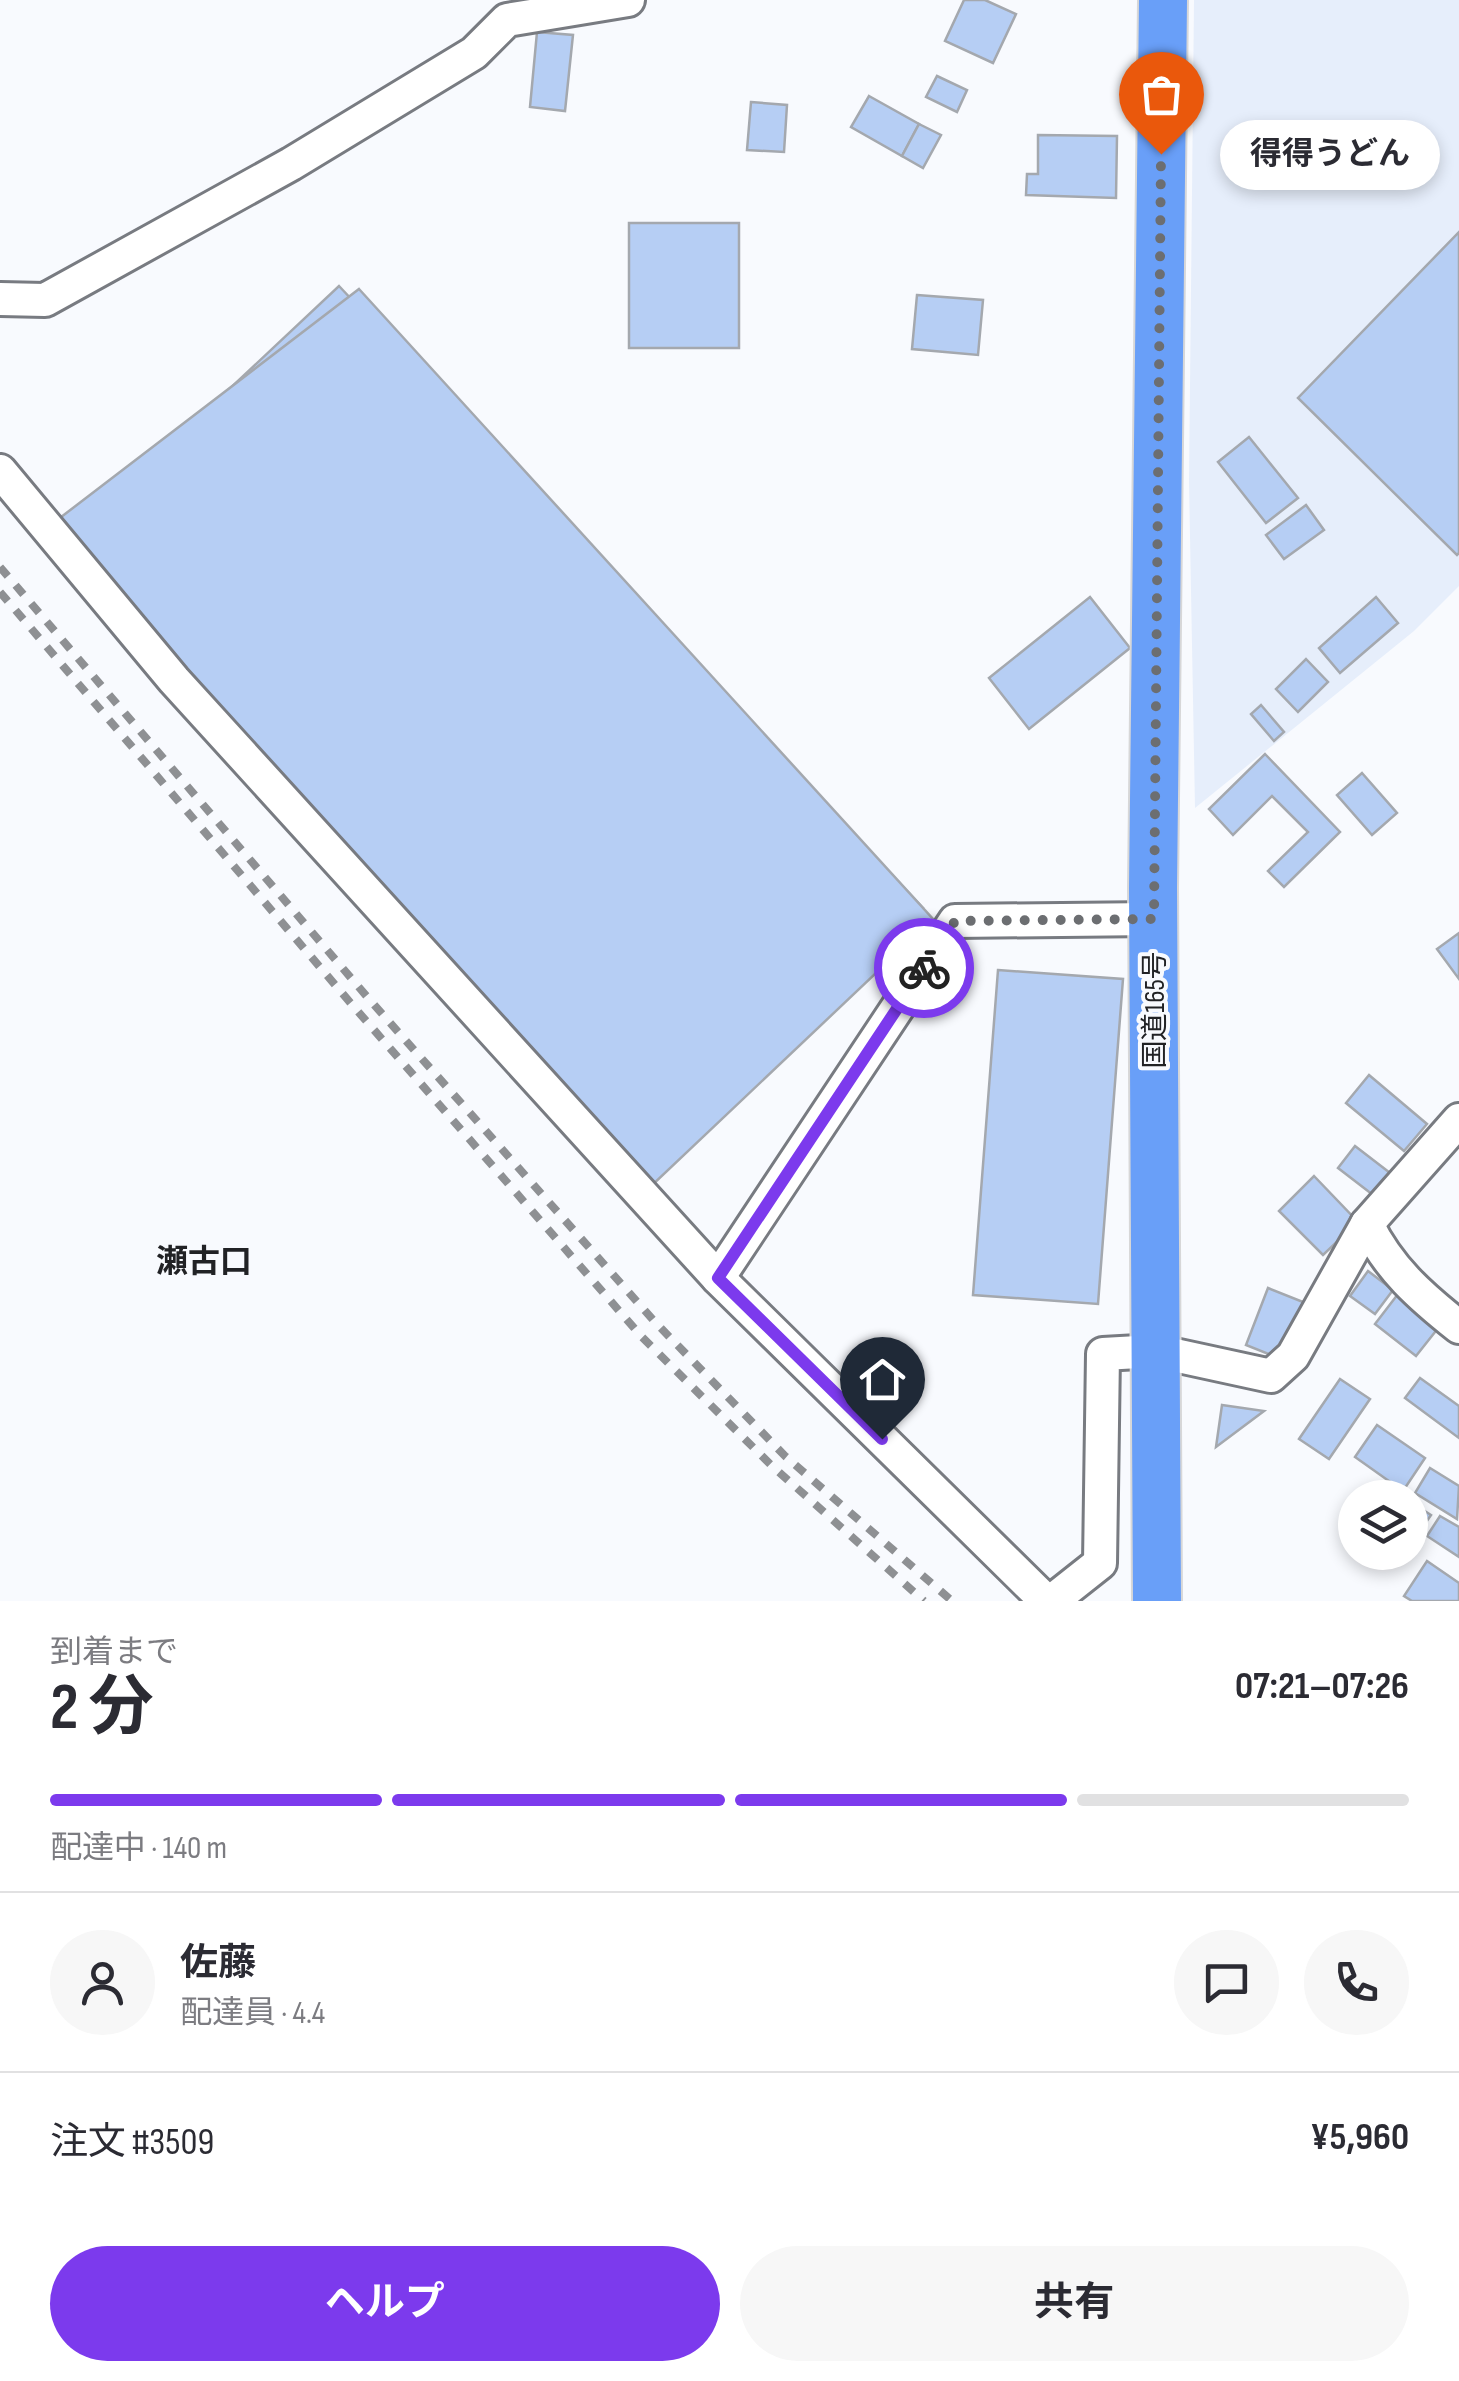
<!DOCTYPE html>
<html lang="ja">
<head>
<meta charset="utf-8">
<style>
	body { margin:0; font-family:"Sofia Sans Condensed","Noto Sans JP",sans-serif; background:#f7f7f7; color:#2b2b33; height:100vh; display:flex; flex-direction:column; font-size:38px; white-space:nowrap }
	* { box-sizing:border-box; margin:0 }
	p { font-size:32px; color:#7c7c81 }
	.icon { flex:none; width:55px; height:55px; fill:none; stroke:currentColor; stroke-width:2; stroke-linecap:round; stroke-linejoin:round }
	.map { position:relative; height:1601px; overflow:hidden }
	.drawer { display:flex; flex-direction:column; background:#fff; flex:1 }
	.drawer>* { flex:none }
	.fabs { position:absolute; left:1338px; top:1480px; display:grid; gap:20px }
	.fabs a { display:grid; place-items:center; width:90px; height:90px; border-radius:50%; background:#fff; box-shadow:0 5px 15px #0003; font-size:50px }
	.pin { position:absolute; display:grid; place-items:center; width:85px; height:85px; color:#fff; margin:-102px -42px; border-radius:50% 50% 50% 0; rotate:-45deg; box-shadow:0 0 10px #0007 }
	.pin .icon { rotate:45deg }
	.courier { position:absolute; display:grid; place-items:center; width:100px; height:100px; margin:-50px; border:8px solid #7c3aed; border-radius:50%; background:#fff; color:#222; box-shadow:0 2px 12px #0007 }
	.bubble { position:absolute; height:70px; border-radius:35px; background:#fff; box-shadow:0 5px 15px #0003; font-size:32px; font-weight:700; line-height:70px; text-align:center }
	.head em { font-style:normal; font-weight:700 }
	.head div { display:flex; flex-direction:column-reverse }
	.head { display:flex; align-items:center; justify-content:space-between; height:170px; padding:0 50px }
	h1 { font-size:65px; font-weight:700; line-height:75px }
	.bar { display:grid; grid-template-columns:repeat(4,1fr); gap:15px 10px; align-content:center; height:120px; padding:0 50px }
	.bar i { height:12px; border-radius:8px; background:#e1e1e2 }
	.bar .current { background:#7c3aed }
	.bar p { grid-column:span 4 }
	.line { display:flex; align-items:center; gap:25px; padding:0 50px; border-top:2px solid #e1e1e2 }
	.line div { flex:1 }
	.round { display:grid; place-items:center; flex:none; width:105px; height:105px; border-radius:52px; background:#f7f7f7 }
	.cta { display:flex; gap:20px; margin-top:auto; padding:20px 50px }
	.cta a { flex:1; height:115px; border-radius:60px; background:#7c3aed; color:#fff; font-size:40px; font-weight:700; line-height:115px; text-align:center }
	.cta a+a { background:#f7f7f7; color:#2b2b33 }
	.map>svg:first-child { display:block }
	.built { fill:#e6eefb }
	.building { fill:#b6cef4; stroke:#a4a8ae; stroke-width:2.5 }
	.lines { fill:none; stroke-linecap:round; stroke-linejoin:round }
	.minor-casing { stroke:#787b81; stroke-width:38 }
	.highway-casing { stroke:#d7d7d8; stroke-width:52 }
	.minor { stroke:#fff; stroke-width:32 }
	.highway { stroke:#699ff8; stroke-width:48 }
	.rail { stroke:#8e9093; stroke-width:8; stroke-dasharray:12 12; stroke-linecap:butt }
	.done { stroke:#6c6e71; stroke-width:10; stroke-dasharray:0 18 }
	.route { stroke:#7c3aed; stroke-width:12 }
	.labels { text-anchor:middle; stroke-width:8; stroke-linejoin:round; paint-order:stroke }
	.street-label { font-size:28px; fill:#212225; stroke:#f8fafe }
	.quarter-label { font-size:32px; font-weight:bold; fill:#212225; stroke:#f8fafe }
</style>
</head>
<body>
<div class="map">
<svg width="1459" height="1601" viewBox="0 0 1459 1601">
	<rect width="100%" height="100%" fill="#f8fafe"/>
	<polygon class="built" points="1194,0 1459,0 1459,586 1414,631 1195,808 1189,482"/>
	<g class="building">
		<polygon points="964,0 985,0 1016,14 993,63 945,41"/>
		<polygon points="537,32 573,35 565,111 530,107"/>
		<polygon points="937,76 967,90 957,112 926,97"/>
		<polygon points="869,96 919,124 902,156 851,127"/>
		<polygon points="751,102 787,105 784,152 747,150"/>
		<polygon points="919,124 941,135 923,168 902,156"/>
		<polygon points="1038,135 1117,136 1116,198 1026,195 1027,174 1038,174"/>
		<rect x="629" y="223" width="110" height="125"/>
		<polygon points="1459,232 1459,553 1457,555 1298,398"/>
		<polygon points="339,286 923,908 651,1178 74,535"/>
		<polygon points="359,289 933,919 647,1190 52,524"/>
		<polygon points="917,295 983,300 978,355 912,349"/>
		<polygon points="1249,437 1298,498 1266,523 1218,462"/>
		<polygon points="1306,505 1324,530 1284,559 1266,535"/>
		<polygon points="1090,597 1130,648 1029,729 989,678"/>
		<polygon points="1376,597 1398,623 1340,673 1319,648"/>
		<polygon points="1306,659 1328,682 1298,712 1276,689"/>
		<polygon points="1261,705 1284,732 1274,741 1251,714"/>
		<polygon points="1265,754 1340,832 1284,887 1268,871 1308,832 1272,796 1233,835 1209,809"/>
		<polygon points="1362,773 1397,813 1372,835 1337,795"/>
		<polygon points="1459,933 1459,979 1437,949"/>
		<polygon points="998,970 1123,979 1098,1304 973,1295"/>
		<polygon points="1369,1075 1427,1124 1404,1151 1346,1103"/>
		<polygon points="1355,1146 1394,1176 1377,1198 1338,1168"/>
		<polygon points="1314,1176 1358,1222 1323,1255 1279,1211"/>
		<polygon points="1368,1271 1393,1290 1375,1314 1350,1296"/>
		<polygon points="1268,1288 1303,1302 1281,1359 1246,1345"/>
		<polygon points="1398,1294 1439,1327 1416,1356 1375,1324"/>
		<polygon points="1420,1378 1459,1406 1459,1438 1405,1398"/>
		<polygon points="1340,1379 1370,1399 1329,1459 1299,1439"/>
		<polygon points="1222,1405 1264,1411 1216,1447"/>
		<polygon points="1377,1425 1425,1458 1403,1491 1355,1457"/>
		<polygon points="1430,1468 1459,1486 1457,1519 1415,1493"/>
		<polygon points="1414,1504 1431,1515 1422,1528 1410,1520"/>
		<polygon points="1440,1516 1459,1527 1459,1557 1427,1536"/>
		<polygon points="1427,1561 1459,1583 1459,1601 1412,1601 1404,1596"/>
	</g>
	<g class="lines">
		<g class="minor-casing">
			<g id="minor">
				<polyline points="0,299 45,300 291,164 474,53 507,20 628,0"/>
				<polyline points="0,471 174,680 718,1278 1046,1601"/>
				<path d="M1367,1224C1389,1269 1420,1296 1459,1327"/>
				<polyline points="718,1278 955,921 1154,919"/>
				<polyline points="1052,1601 1100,1563 1103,1354 1156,1351 1271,1376 1293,1356 1367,1224 1459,1120"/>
			</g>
		</g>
		<g class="highway-casing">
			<polyline id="highway" points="1157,1601 1153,888 1163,0"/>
		</g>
		<use href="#minor" class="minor"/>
		<use href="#highway" class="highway"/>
		<g class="rail">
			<polyline points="0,567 369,999 655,1322 785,1456 952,1601"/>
			<polyline points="0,592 354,1007 642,1337 771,1465 924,1601"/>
		</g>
	</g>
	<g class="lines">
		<polyline class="done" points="924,968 955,921 1154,919 1161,154"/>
		<polyline class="route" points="882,1439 718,1278 924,968"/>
	</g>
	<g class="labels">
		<g class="street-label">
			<text transform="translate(1154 1010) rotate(-90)" y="10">国道165号</text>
		</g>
		<g class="quarter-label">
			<text x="204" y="1272">瀬古口</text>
		</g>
	</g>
</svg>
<div class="fabs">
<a><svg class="icon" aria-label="layers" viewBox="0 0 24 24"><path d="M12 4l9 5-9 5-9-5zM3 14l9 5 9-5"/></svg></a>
</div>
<div class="pin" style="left:1161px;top:154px;background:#ea580c"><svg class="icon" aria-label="bag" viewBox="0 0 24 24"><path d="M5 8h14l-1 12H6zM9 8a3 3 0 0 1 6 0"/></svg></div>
<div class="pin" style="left:882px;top:1439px;background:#1f2937"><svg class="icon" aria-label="home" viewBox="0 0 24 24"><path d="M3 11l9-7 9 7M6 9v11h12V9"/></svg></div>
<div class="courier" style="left:924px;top:968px"><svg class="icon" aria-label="bike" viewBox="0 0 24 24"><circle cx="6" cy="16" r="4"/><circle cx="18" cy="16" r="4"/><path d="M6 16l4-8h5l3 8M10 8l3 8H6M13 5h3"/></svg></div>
<div class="bubble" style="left:1220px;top:120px;width:220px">得得うどん</div>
</div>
<section class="drawer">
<div class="head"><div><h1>2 分</h1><p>到着まで</p></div><em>07:21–07:26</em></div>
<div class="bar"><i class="current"></i><i class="current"></i><i class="current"></i><i></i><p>配達中 · 140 m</p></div>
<div class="line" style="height:180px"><a class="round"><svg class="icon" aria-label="person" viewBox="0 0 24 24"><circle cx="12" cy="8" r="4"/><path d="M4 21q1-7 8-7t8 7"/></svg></a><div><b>佐藤</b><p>配達員 · 4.4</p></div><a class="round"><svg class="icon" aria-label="chat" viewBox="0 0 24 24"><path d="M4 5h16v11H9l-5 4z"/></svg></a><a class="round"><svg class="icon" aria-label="phone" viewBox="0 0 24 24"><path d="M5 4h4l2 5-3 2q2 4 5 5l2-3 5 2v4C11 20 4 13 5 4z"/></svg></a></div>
<div class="line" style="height:130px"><div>注文 #3509</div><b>¥5,960</b></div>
<div class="cta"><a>ヘルプ</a><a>共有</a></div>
</section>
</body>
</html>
